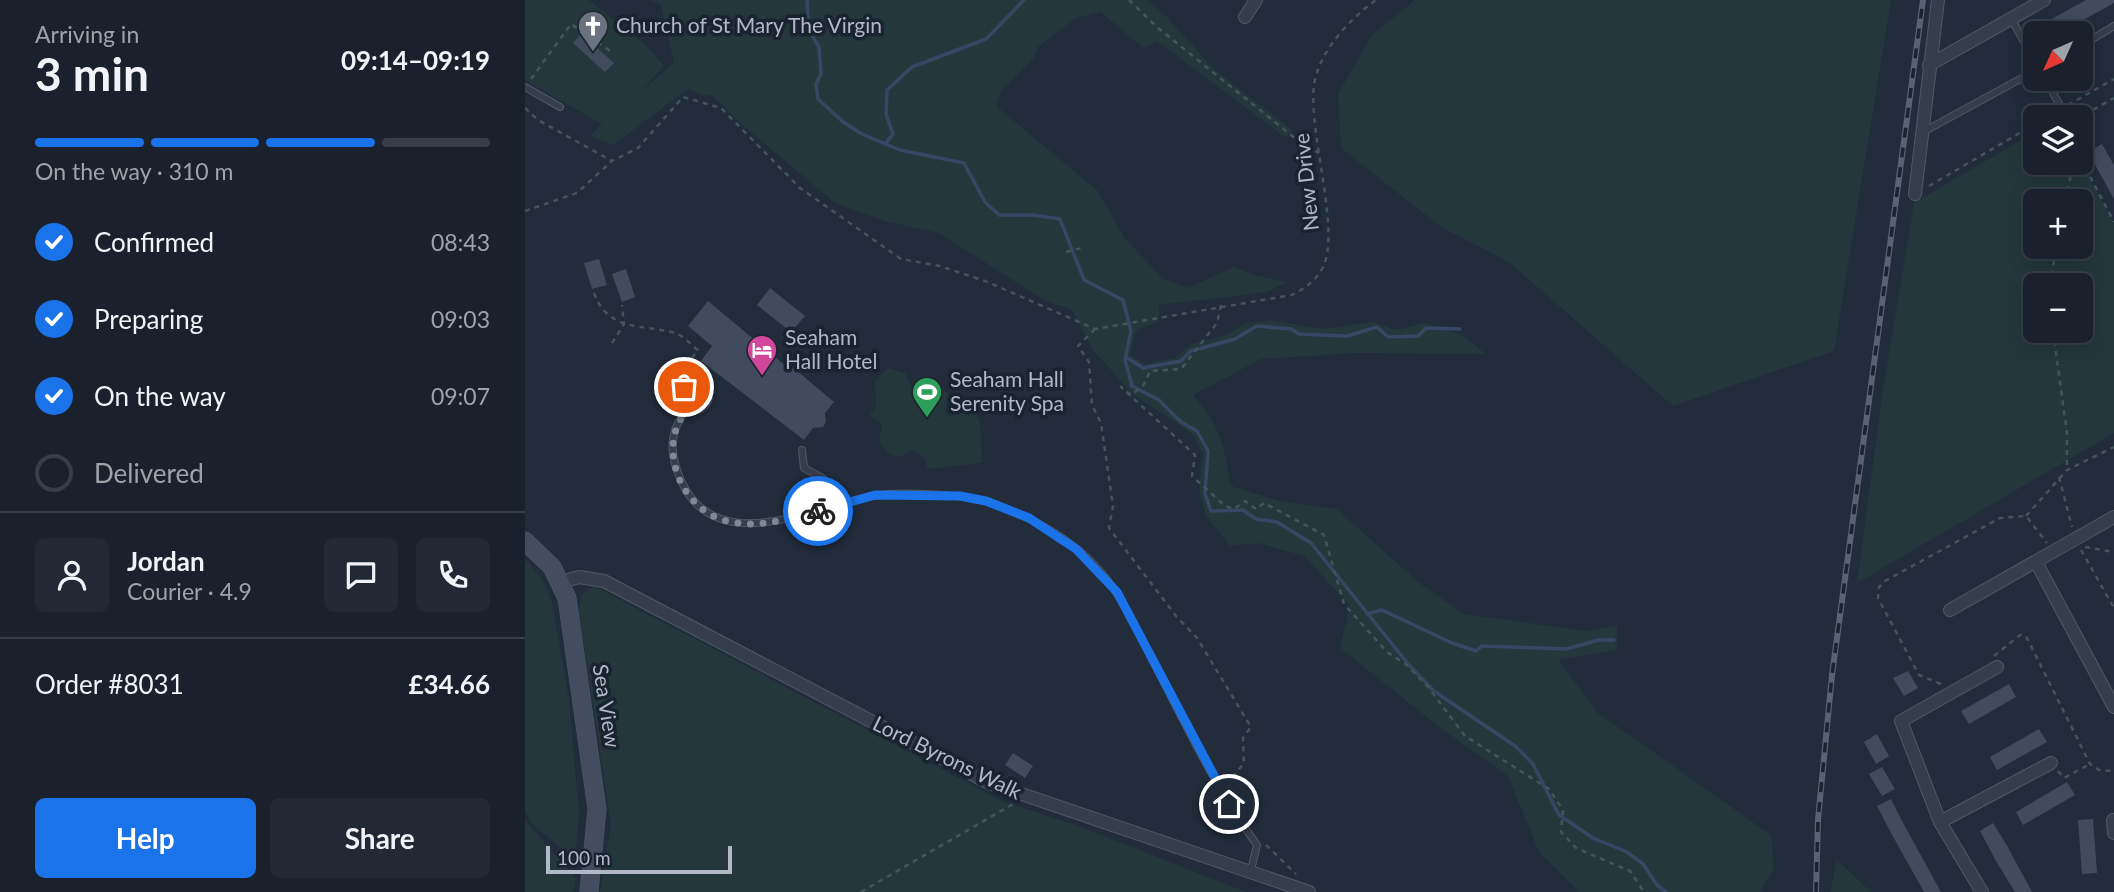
<!DOCTYPE html>
<html lang="en">
<head>
<meta charset="utf-8">
<style>
	body { margin:0; font-family:Lato,sans-serif; background:#232934; color:#f1f3f6; height:100vh; display:flex; flex-direction:column; font-size:26px; white-space:nowrap }
	* { box-sizing:border-box; margin:0 }
	p { font-size:23px; color:#9fa3a9 }
	.icon { flex:none; width:38px; height:38px; fill:none; stroke:currentColor; stroke-width:2; stroke-linecap:round; stroke-linejoin:round }
	.map { position:relative; flex:1; overflow:hidden }
	.side { display:flex; flex-direction:column; background:#1a212c; width:525px }
	.side>* { flex:none }
	.needle { width:46px; rotate:225deg }
	.buttons { position:absolute; left:1498px; top:21px; display:grid; gap:14px }
	.buttons a { display:grid; place-items:center; width:70px; height:70px; border-radius:10px; background:#1a212c; box-shadow:0 4px 18px #0003,0 0 0 2px #383e48; font-size:35px }
	.scale { position:absolute; left:21px; bottom:18px; width:186px; box-sizing:border-box; padding-left:7px; border:4px solid #b1b9c7; border-top:0; font-size:19px; line-height:24px; white-space:nowrap; color:#b1b9c7; -webkit-text-stroke:5px #1b2330; paint-order:stroke }
	.pin { position:absolute; display:grid; place-items:center; width:60px; height:60px; color:#fff; margin:-30px; border:4px solid #fff; border-radius:50%; box-shadow:0 2px 7px #0007 }
	.courier { position:absolute; display:grid; place-items:center; width:70px; height:70px; margin:-35px; border:5px solid #1a73e8; border-radius:50%; background:#fff; color:#222; box-shadow:0 2px 9px #0007 }
	.headline em { font-style:normal; font-weight:700 }
	.headline div { display:flex; flex-direction:column-reverse }
	.headline { display:flex; align-items:center; justify-content:space-between; height:119px; padding:0 35px }
	h1 { font-size:46px; font-weight:700; line-height:52px }
	.bar { display:grid; grid-template-columns:repeat(4,1fr); gap:10px 7px; align-content:center; height:84px; padding:0 35px }
	.bar i { height:9px; border-radius:5px; background:#383e48 }
	.bar .current { background:#1a73e8 }
	.bar p { grid-column:span 4 }
	.line { display:flex; align-items:center; gap:18px; padding:0 35px; border-top:2px solid #383e48 }
	.line div { flex:1 }
	.round { display:grid; place-items:center; flex:none; width:74px; height:74px; border-radius:10px; background:#232934 }
	ol { padding:0 35px; list-style:none }
	li { display:flex; align-items:center; gap:21px; height:77px }
	li p { margin-inline-start:auto }
	li .icon { padding:7px; border-radius:50%; background:#1a73e8; color:#fff; stroke-width:4 }
	li:last-child { color:#9fa3a9 }
	li i { width:38px; height:38px; border:4px solid #383e48; border-radius:50% }
	.action { display:flex; gap:14px; margin-top:auto; padding:14px 35px }
	.action a { flex:1; height:80px; border-radius:10px; background:#1a73e8; color:#fff; font-size:28px; font-weight:700; line-height:80px; text-align:center }
	.action a+a { background:#232934; color:#f1f3f6 }
	main { display:flex; flex:1; min-height:0 }
	.map>svg:first-child { display:block }
	.green { fill:#24383c; fill-rule:evenodd }
	.lines { fill:none; stroke-linecap:round; stroke-linejoin:round }
	.stream { stroke:#364663; stroke-width:3.5 }
	.building { fill:#414b5d }
	.lane-casing { stroke:#515966; stroke-width:8 }
	.street-casing { stroke:#515966; stroke-width:14 }
	.secondary-casing { stroke:#515966; stroke-width:19 }
	.path { stroke:#42555a; stroke-width:2.5; stroke-dasharray:5 5; stroke-linecap:butt }
	.lane { stroke:#363e4c; stroke-width:6 }
	.street { stroke:#363e4c; stroke-width:12 }
	.secondary { stroke:#444d5f; stroke-width:18 }
	.rail-casing { stroke:#586273; stroke-width:6 }
	.rail { stroke:#1b2330; stroke-width:3.5; stroke-dasharray:10; stroke-linecap:butt }
	.done { stroke:#7f8896; stroke-width:7; stroke-dasharray:0 12.6 }
	.route { stroke:#1a73e8; stroke-width:9 }
	.labels { text-anchor:middle; stroke-width:7; stroke-linejoin:round; paint-order:stroke }
	.poi-label { font-size:21px; fill:#b1b9c7; stroke:#1b2330; text-anchor:start }
	.street-label { font-size:21px; fill:#b1b9c7; stroke:#1b2330 }
</style>
</head>
<body>
<main>
<section class="side">
<div class="headline"><div><h1>3 min</h1><p>Arriving in</p></div><em>09:14–09:19</em></div>
<div class="bar"><i class="current"></i><i class="current"></i><i class="current"></i><i></i><p>On the way · 310 m</p></div>
<ol>
<li><svg class="icon" aria-label="check" viewBox="0 0 24 24"><path d="M5 12l5 5 9-10"/></svg>Confirmed<p>08:43</p></li>
<li><svg class="icon" aria-label="check" viewBox="0 0 24 24"><path d="M5 12l5 5 9-10"/></svg>Preparing<p>09:03</p></li>
<li><svg class="icon" aria-label="check" viewBox="0 0 24 24"><path d="M5 12l5 5 9-10"/></svg>On the way<p>09:07</p></li>
<li><i></i>Delivered</li>
</ol>
<div class="line" style="height:126px"><a class="round"><svg class="icon" aria-label="person" viewBox="0 0 24 24"><circle cx="12" cy="8" r="4"/><path d="M4 21q1-7 8-7t8 7"/></svg></a><div><b>Jordan</b><p>Courier · 4.9</p></div><a class="round"><svg class="icon" aria-label="chat" viewBox="0 0 24 24"><path d="M4 5h16v11H9l-5 4z"/></svg></a><a class="round"><svg class="icon" aria-label="phone" viewBox="0 0 24 24"><path d="M5 4h4l2 5-3 2q2 4 5 5l2-3 5 2v4C11 20 4 13 5 4z"/></svg></a></div>
<div class="line" style="height:91px"><div>Order #8031</div><b>£34.66</b></div>
<div class="action"><a>Help</a><a>Share</a></div>
</section>
<div class="map">
<svg width="1589" height="892" viewBox="0 0 1589 892">
	<rect width="100%" height="100%" fill="#222c3b"/>
	<g class="green">
		<path d="M0,0H64L122,46L139,66L116,91L149,63L136,5L123,0H622L640,15L692,72L767,130L761,138L632,41L618,48L576,12L551,18L513,47L510,57L476,90L471,106L572,190L600,239L639,279L664,288L708,267L729,275L762,282L742,292L634,305L633,322L611,330L605,355L620,364L650,358L666,344L699,336L721,323L749,321L799,329L848,322L871,330L900,323L938,336L961,354L830,353L736,359L668,395C696,426 699,446 706,486L754,501L812,509L893,582L939,614L1061,631L1092,625V650L1033,660L1073,713L1246,835L1249,869L1235,892H1054L1014,852L983,776L913,726L815,648L825,606L779,556L733,543L705,546L681,516L674,490L678,454L668,434L608,394L568,350L547,310L517,299L414,233L359,221L310,203L215,123L187,95L179,96L163,89L88,145L65,136L77,124L0,80Z"/>
		<polygon points="890,0 1366,0 1309,351 1148,406 984,262 916,227 816,148 813,94 847,35"/>
		<path d="M1510,132V163L1556,160L1589,224V433L1332,583L1357,396L1389,203ZM1510,201H1556V247H1510ZM1510,285H1556V331H1510Z"/>
		<polygon points="363,368 380,373 387,388 401,379 411,380 423,394 420,412 426,417 438,410 448,412 455,420 457,463 402,469 401,459 388,450 374,457 366,455 354,442 357,424 345,415 351,407 350,381"/>
		<polygon points="0,559 20,583 27,603 44,699 54,813 50,860 6,823 0,811"/>
		<path d="M71,587L477,801L553,826L721,892H75L86,825L54,612C55,598 56,590 71,587Z"/>
		<polygon points="0,820 51,879 48,892 0,892"/>
		<polygon points="1311,859 1346,892 1306,892"/>
	</g>
	<g class="lines">
		<g class="stream">
			<polyline points="282,0 284,31 294,47 296,74 291,84 293,99 318,122 337,134 375,150 439,163 460,202 474,215 508,215 535,219 559,280 598,300 606,331 600,360 607,386 634,400 656,422 672,431 683,451 680,494 686,511 718,510 731,519 752,522 786,543 884,665 909,691 990,746 1008,764 1034,815 1068,838 1102,852 1118,864 1132,885 1141,892"/>
			<polyline points="361,143 368,134 361,114 362,90 387,67 461,39 499,0"/>
			<polyline points="601,357 618,368 656,361 666,351 710,339 732,326 766,329 774,334 822,336 852,327 863,337 893,336 901,328 935,329"/>
			<polyline points="842,614 857,610 927,643 951,651 957,646 1041,649 1074,640 1089,640"/>
		</g>
	</g>
	<g class="building">
		<polygon points="1561,0 1589,0 1589,3 1535,33 1510,33 1510,51 1501,33"/>
		<polygon points="56,34 89,63 80,72 48,43"/>
		<polygon points="1577,144 1589,165 1589,199 1563,152"/>
		<polygon points="74,259 82,285 67,289 59,263"/>
		<polygon points="101,269 110,297 97,302 87,274"/>
		<polygon points="245,288 280,316 266,332 232,305"/>
		<polygon points="183,301 262,367 264,364 309,402 300,413 301,422 298,427 288,428 279,440 176,361 187,346 163,326"/>
		<polygon points="1383,671 1393,688 1379,696 1368,678"/>
		<polygon points="1484,684 1491,697 1444,724 1436,711"/>
		<polygon points="1514,729 1522,742 1472,770 1465,757"/>
		<polygon points="1352,734 1364,756 1351,764 1339,742"/>
		<polygon points="488,753 508,766 500,778 480,765"/>
		<polygon points="1357,767 1370,789 1357,796 1344,774"/>
		<polygon points="1542,782 1550,795 1498,825 1491,812"/>
		<polygon points="1366,799 1377,821 1416,892 1399,892 1366,833 1352,806"/>
		<polygon points="1568,819 1572,873 1557,874 1553,820"/>
		<polygon points="1468,823 1481,844 1507,892 1490,892 1471,861 1455,831"/>
	</g>
	<g class="lines">
		<g class="lane-casing">
			<g id="lane">
				<polyline points="1486,18 1510,62"/>
				<polyline points="1556,46 1589,26"/>
				<polyline points="1520,79 1537,109"/>
				<polyline points="0,87 35,107"/>
				<polyline points="1398,132 1510,71"/>
				<circle cx="170" cy="396" r="14"/>
				<path d="M163,409C147,426 144,445 151,467C180,563 281,510 347,496C371,491 439,494 463,502C502,515 547,538 574,570C599,598 613,633 630,665C662,727 691,789 732,845L726,870"/>
				<polyline points="277,450 279,468 299,479 313,505"/>
			</g>
		</g>
		<g class="street-casing">
			<g id="street">
				<polyline points="720,17 731,0"/>
				<polyline points="1404,65 1519,0"/>
				<polyline points="1390,194 1413,0"/>
				<polyline points="1511,562 1589,707"/>
				<polyline points="36,582 54,577 79,581 464,783 784,892"/>
				<polyline points="1425,610 1589,517"/>
				<polyline points="1588,820 1589,833"/>
				<polyline points="1415,822 1526,763"/>
				<polyline points="1457,892 1415,822 1376,721 1472,667"/>
			</g>
		</g>
		<g class="secondary-casing">
			<polyline id="secondary" points="0,541 27,567 42,598 72,809 64,892"/>
		</g>
		<g class="path">
			<polyline points="604,0 633,28 776,143 794,153"/>
			<polyline points="6,79 46,24 85,51"/>
			<polyline points="1543,105 1589,79"/>
			<polyline points="0,108 13,120 87,161"/>
			<polyline points="1556,125 1564,112 1589,98"/>
			<polyline points="1556,159 1589,222"/>
			<polyline points="1404,186 1510,124"/>
			<polyline points="1541,201 1548,163"/>
			<path d="M0,211L52,193L87,161L113,148L158,97L196,108L275,188L376,259L415,266L460,281L570,329L767,295C780,288 791,281 798,267C816,230 783,132 789,85C794,51 825,19 851,0"/>
			<polyline points="541,252 557,248"/>
			<polyline points="1524,285 1532,247"/>
			<path d="M69,293C84,333 119,324 150,333C159,336 166,345 173,350L166,359L172,364L160,380L165,384"/>
			<polyline points="696,305 692,323 656,369 625,371 618,386 606,395 596,387 670,455 667,476 700,506 709,509 720,501 731,509 739,503 799,535 819,604 862,652 882,665 903,687 940,736 1024,789 1038,810 1036,832 1051,848 1105,871 1119,892"/>
			<polyline points="570,329 553,346 564,362 567,405 576,423 588,506 584,528 651,616 672,638 726,727 718,738 719,763 704,782"/>
			<polyline points="1528,331 1542,433 1542,470"/>
			<polyline points="87,343 99,324 97,305"/>
			<polyline points="1534,477 1547,527"/>
			<polyline points="1501,516 1542,470 1589,447"/>
			<polyline points="1560,547 1589,552"/>
			<polyline points="1556,550 1589,608"/>
			<polyline points="1469,656 1495,635 1501,636 1565,764 1574,770 1589,771"/>
			<polyline points="1416,684 1394,675 1353,598 1354,587 1360,581 1475,518 1501,516 1522,543"/>
			<polyline points="1533,771 1539,778 1565,764"/>
			<polyline points="741,845 771,874"/>
			<polyline points="336,892 488,804"/>
		</g>
		<use href="#lane" class="lane"/>
		<use href="#street" class="street"/>
		<use href="#secondary" class="secondary"/>
		<g class="rail-casing">
			<polyline id="rail" points="1291,892 1293,820 1307,675 1398,0"/>
		</g>
		<use href="#rail" class="rail"/>
	</g>
	<g class="lines">
		<path class="done" d="M159,387L156,401L163,409C130,445 155,510 202,521C234,529 262,519 293,511"/>
		<polyline class="route" points="293,511 350,495 435,496 461,501 504,518 551,549 592,592 704,804"/>
	</g>
	<defs>
		<g id="church-pin" transform="scale(1.575)"><path d="M0 17L-7.5 6A9.5 9.5 0 1 1 7.5 6Z" fill="#6b7280" stroke="#1b2330"/><path d="M-1.2-6h2.4v3.5h3.3v2.4h-3.3V6h-2.4V-.1h-3.3v-2.4h3.3Z" fill="#fff"/></g>
		<g id="hotel-pin" transform="scale(1.575)"><path d="M0 17L-7.5 6A9.5 9.5 0 1 1 7.5 6Z" fill="#d1479c" stroke="#1b2330"/><path d="M-6-4.5h1.5V1H6V5H4.5V3h-9V5H-6ZM-4 0a1.8 1.8 0 1 1 3.6 0ZM.5 0V-2.5h3Q6-2.5 6 0Z" fill="#fff"/></g>
		<g id="stadium-pin" transform="scale(1.575)"><path d="M0 17L-7.5 6A9.5 9.5 0 1 1 7.5 6Z" fill="#2e9e5b" stroke="#1b2330"/><path d="M0-5a6.5 5 0 1 0 0 10a6.5 5 0 1 0 0-10ZM-3.5-1.8h7v3.6h-7Z" fill="#fff"/></g>
	</defs>
	<g fill-rule="evenodd">
		<use href="#church-pin" x="68" y="26"/>
		<use href="#hotel-pin" x="237" y="350"/>
		<use href="#stadium-pin" x="402" y="392"/>
	</g>
	<g class="labels">
		<g class="poi-label">
			<text x="91" y="33">Church of St Mary The Virgin</text>
			<text x="260" y="345">Seaham<tspan x="260" dy="24">Hall Hotel</tspan></text>
			<text x="425" y="387">Seaham Hall<tspan x="425" dy="24">Serenity Spa</tspan></text>
		</g>
		<g class="street-label">
			<text transform="translate(782 182) rotate(-96)" y="7">New Drive</text>
			<text transform="translate(81 706) rotate(81)" y="7">Sea View</text>
			<text transform="translate(422 758) rotate(26)" y="7">Lord Byrons Walk</text>
		</g>
	</g>
</svg>
<div class="buttons">
<a><svg class="needle" viewBox="-14 -14 28 28"><path d="M0-13l5 13h-10z" fill="#e53935"/><path d="M0 13l5-13h-10z" fill="#9fa3a9"/></svg></a>
<a><svg class="icon" aria-label="layers" viewBox="0 0 24 24"><path d="M12 4l9 5-9 5-9-5zM3 14l9 5 9-5"/></svg></a>
<a>+</a>
<a>−</a>
</div>
<div class="scale">100 m</div>
<div class="pin" style="left:159px;top:387px;background:#ea580c"><svg class="icon" aria-label="bag" viewBox="0 0 24 24"><path d="M5 8h14l-1 12H6zM9 8a3 3 0 0 1 6 0"/></svg></div>
<div class="pin" style="left:704px;top:804px;background:#1f2937"><svg class="icon" aria-label="home" viewBox="0 0 24 24"><path d="M3 11l9-7 9 7M6 9v11h12V9"/></svg></div>
<div class="courier" style="left:293px;top:511px"><svg class="icon" aria-label="bike" viewBox="0 0 24 24"><circle cx="6" cy="16" r="4"/><circle cx="18" cy="16" r="4"/><path d="M6 16l4-8h5l3 8M10 8l3 8H6M13 5h3"/></svg></div>
</div>
</main>
</body>
</html>
